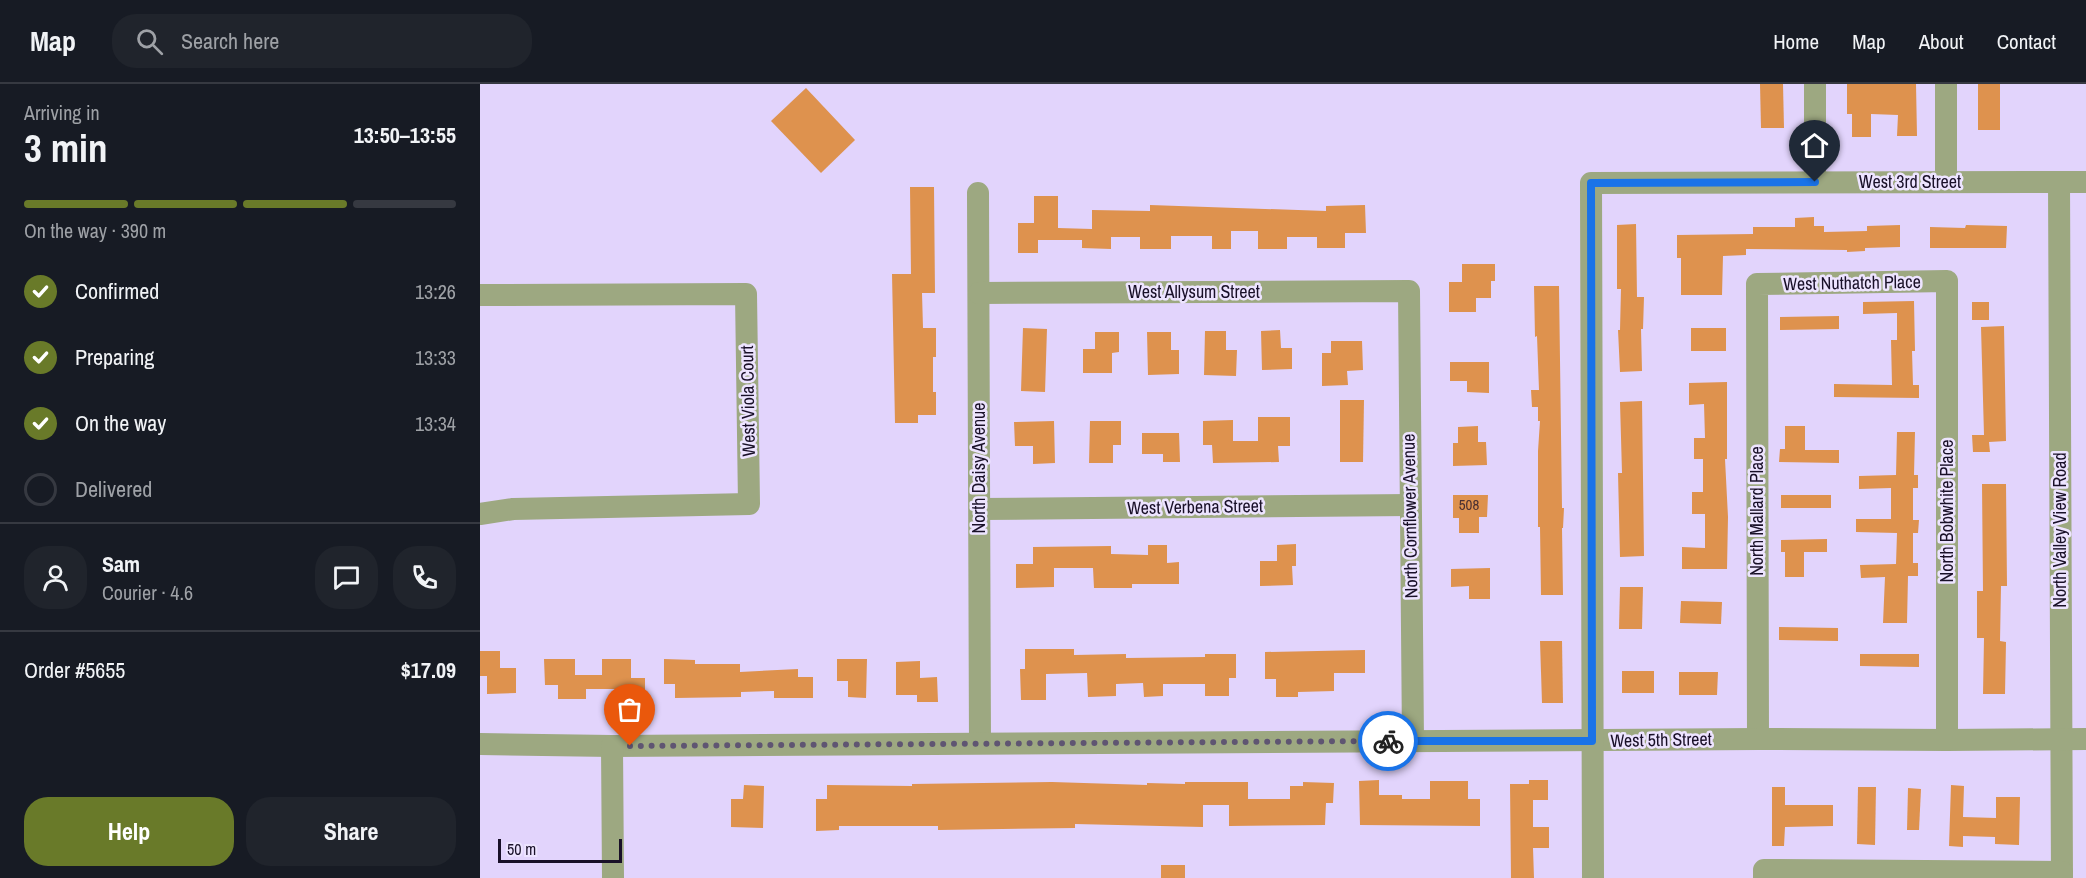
<!DOCTYPE html>
<html lang="en">
<head>
<meta charset="utf-8">
<style>
	body { margin:0; font-family:"Archivo Narrow",sans-serif; background:#20242c; color:#f1f3f6; height:100vh; display:flex; flex-direction:column; font-size:22px; white-space:nowrap }
	* { box-sizing:border-box; margin:0 }
	p { font-size:20px; color:#9ea1a6 }
	.icon { flex:none; width:33px; height:33px; fill:none; stroke:currentColor; stroke-width:2; stroke-linecap:round; stroke-linejoin:round }
	.map { position:relative; flex:1; overflow:hidden }
	.side { display:flex; flex-direction:column; background:#171b24; width:480px }
	.side>* { flex:none }
	.scale { position:absolute; left:18px; bottom:15px; width:124px; box-sizing:border-box; padding-left:6px; border:3px solid #191028; border-top:0; font-size:16px; line-height:21px; white-space:nowrap; color:#191028; -webkit-text-stroke:4px #ede4ff; paint-order:stroke }
	.pin { position:absolute; display:grid; place-items:center; width:51px; height:51px; color:#fff; margin:-62px -26px; border-radius:50% 50% 50% 0; rotate:-45deg; box-shadow:0 0 6px #0007 }
	.pin .icon { rotate:45deg }
	.courier { position:absolute; display:grid; place-items:center; width:60px; height:60px; margin:-30px; border:4px solid #1a73e8; border-radius:50%; background:#fff; color:#222; box-shadow:0 2px 8px #0007 }
	.overview em { font-style:normal; font-weight:700 }
	.overview div { display:flex; flex-direction:column-reverse }
	.overview { display:flex; align-items:center; justify-content:space-between; height:102px; padding:0 24px }
	h1 { font-size:39px; font-weight:700; line-height:45px }
	.bar { display:grid; grid-template-columns:repeat(4,1fr); gap:9px 6px; align-content:center; height:72px; padding:0 24px }
	.bar i { height:8px; border-radius:4px; background:#363941 }
	.bar .current { background:#697a29 }
	.bar p { grid-column:span 4 }
	.line { display:flex; align-items:center; gap:15px; padding:0 24px; border-top:2px solid #363941 }
	.line div { flex:1 }
	.round { display:grid; place-items:center; flex:none; width:63px; height:63px; border-radius:24px; background:#20242c }
	ol { padding:0 24px; list-style:none }
	li { display:flex; align-items:center; gap:18px; height:66px }
	li p { margin-inline-start:auto }
	li .icon { padding:6px; border-radius:50%; background:#697a29; color:#fff; stroke-width:4 }
	li:last-child { color:#9ea1a6 }
	li i { width:33px; height:33px; border:3px solid #363941; border-radius:50% }
	.cta { display:flex; gap:12px; margin-top:auto; padding:12px 24px }
	.cta a { flex:1; height:69px; border-radius:24px; background:#697a29; color:#fff; font-size:24px; font-weight:700; line-height:69px; text-align:center }
	.cta a+a { background:#20242c; color:#f1f3f6 }
	header { display:flex; align-items:center; gap:36px; box-sizing:border-box; height:84px; padding:0 30px; background:#171b24; border-bottom:2px solid #363941 }
	header strong { font-size:28px }
	nav { display:flex; gap:33px; margin-inline-start:auto; font-size:21px }
	.search { width:420px; height:54px; background:#20242c; display:flex; align-items:center; gap:15px; box-sizing:border-box; padding:0 21px; border-radius:24px; color:#9ea1a6; font-size:22px }
	main { display:flex; flex:1; min-height:0 }
	.map>svg:first-child { display:block }
	.building { fill:#de924e }
	.lines { fill:none; stroke-linecap:round; stroke-linejoin:round }
	.minor { stroke:#9da881; stroke-width:22 }
	.done { stroke:#5f5572; stroke-width:6; stroke-dasharray:0 10.8 }
	.route { stroke:#1a73e8; stroke-width:8 }
	.labels { text-anchor:middle; stroke-width:5; stroke-linejoin:round; paint-order:stroke }
	.number-label { font-size:15px; fill:#4a3032 }
	.street-label { font-size:18px; fill:#191028; stroke:#ede4ff }
</style>
</head>
<body>
<header>
<strong>Map</strong>
<div class="search"><svg class="icon" aria-label="search" viewBox="0 0 24 24"><circle cx="10" cy="10" r="6"/><path d="M15 15l6 6"/></svg>Search here</div>
<nav><a>Home</a><a>Map</a><a>About</a><a>Contact</a></nav>
</header>
<main>
<section class="side">
<div class="overview"><div><h1>3 min</h1><p>Arriving in</p></div><em>13:50–13:55</em></div>
<div class="bar"><i class="current"></i><i class="current"></i><i class="current"></i><i></i><p>On the way · 390 m</p></div>
<ol>
<li><svg class="icon" aria-label="check" viewBox="0 0 24 24"><path d="M5 12l5 5 9-10"/></svg>Confirmed<p>13:26</p></li>
<li><svg class="icon" aria-label="check" viewBox="0 0 24 24"><path d="M5 12l5 5 9-10"/></svg>Preparing<p>13:33</p></li>
<li><svg class="icon" aria-label="check" viewBox="0 0 24 24"><path d="M5 12l5 5 9-10"/></svg>On the way<p>13:34</p></li>
<li><i></i>Delivered</li>
</ol>
<div class="line" style="height:108px"><a class="round"><svg class="icon" aria-label="person" viewBox="0 0 24 24"><circle cx="12" cy="8" r="4"/><path d="M4 21q1-7 8-7t8 7"/></svg></a><div><b>Sam</b><p>Courier · 4.6</p></div><a class="round"><svg class="icon" aria-label="chat" viewBox="0 0 24 24"><path d="M4 5h16v11H9l-5 4z"/></svg></a><a class="round"><svg class="icon" aria-label="phone" viewBox="0 0 24 24"><path d="M5 4h4l2 5-3 2q2 4 5 5l2-3 5 2v4C11 20 4 13 5 4z"/></svg></a></div>
<div class="line" style="height:78px"><div>Order #5655</div><b>$17.09</b></div>
<div class="cta"><a>Help</a><a>Share</a></div>
</section>
<div class="map">
<svg width="1606" height="794" viewBox="0 0 1606 794">
	<rect width="100%" height="100%" fill="#e2d4fc"/>
	<g class="building">
		<polygon points="1280,0 1303,0 1304,44 1281,44"/>
		<polygon points="1367,0 1436,0 1437,52 1417,52 1418,31 1391,30 1391,53 1372,53 1372,30 1367,30"/>
		<rect x="1498" y="0" width="22" height="46"/>
		<polygon points="326,4 375,56 341,89 291,37"/>
		<polygon points="430,103 454,103 455,209 442,209 443,244 456,244 456,273 453,273 453,308 456,308 456,331 438,331 438,339 415,339 412,190 431,190"/>
		<polygon points="554,112 578,112 578,144 612,145 612,126 670,127 670,121 846,127 846,122 885,121 886,149 865,149 865,164 837,164 837,153 807,153 807,165 778,165 778,147 751,147 751,165 732,165 732,152 691,152 691,165 660,165 660,153 631,153 631,165 602,164 602,156 558,156 558,169 538,169 538,139 554,139"/>
		<polygon points="1334,133 1334,142 1344,142 1344,148 1387,147 1387,142 1420,141 1420,163 1385,164 1385,167 1367,168 1367,166 1266,165 1266,171 1243,172 1242,211 1201,211 1201,174 1197,174 1197,151 1273,150 1273,143 1315,143 1315,134"/>
		<polygon points="1156,140 1157,213 1164,213 1163,245 1161,245 1162,287 1140,288 1138,246 1140,246 1141,205 1137,205 1137,141"/>
		<polygon points="1486,141 1527,142 1526,164 1450,164 1450,143 1485,144"/>
		<polygon points="982,180 1015,180 1015,197 1011,197 1011,214 996,214 996,228 969,228 969,198 982,198"/>
		<polygon points="1054,202 1079,202 1082,424 1084,424 1083,444 1082,444 1083,511 1061,511 1060,443 1058,443 1058,367 1060,337 1058,337 1058,323 1052,323 1051,306 1059,306 1057,252 1055,253"/>
		<polygon points="1434,217 1435,267 1432,267 1433,301 1439,301 1439,314 1354,313 1354,300 1412,301 1411,256 1417,256 1417,229 1383,230 1383,218"/>
		<rect x="1492" y="218" width="17" height="18"/>
		<polygon points="1359,232 1359,245 1300,246 1300,233"/>
		<polygon points="1524,242 1526,357 1509,358 1510,368 1493,368 1492,351 1504,351 1501,243"/>
		<polygon points="543,244 567,245 565,308 541,307"/>
		<rect x="1211" y="244" width="35" height="23"/>
		<polygon points="800,246 801,264 812,264 812,285 782,286 781,247"/>
		<polygon points="725,247 746,247 746,266 757,266 756,292 724,291"/>
		<polygon points="615,248 639,248 639,268 632,269 632,289 603,289 603,265 615,265"/>
		<polygon points="667,248 691,248 691,266 699,266 699,290 668,291"/>
		<polygon points="851,257 882,257 883,286 867,287 868,301 842,302 842,269 851,269"/>
		<polygon points="970,278 1009,278 1009,309 987,308 987,297 970,297"/>
		<polygon points="1247,298 1247,375 1245,375 1248,433 1247,485 1202,485 1202,463 1225,464 1225,430 1212,430 1212,408 1223,408 1223,375 1214,375 1214,354 1225,354 1224,320 1209,321 1209,299"/>
		<polygon points="860,316 884,316 883,378 860,378"/>
		<polygon points="1162,317 1164,472 1140,473 1138,389 1142,389 1140,318"/>
		<polygon points="778,333 810,333 810,362 798,362 799,378 733,379 732,361 723,361 723,337 753,336 753,357 778,357"/>
		<polygon points="574,337 575,379 553,380 553,362 535,362 534,338"/>
		<polygon points="610,337 641,337 641,361 633,361 633,379 609,379"/>
		<polygon points="998,342 998,358 1006,358 1007,381 973,382 973,359 978,359 978,343"/>
		<polygon points="1305,342 1325,342 1325,366 1359,366 1359,379 1299,378 1300,365 1305,365"/>
		<polygon points="1417,348 1435,348 1434,391 1438,391 1438,404 1433,404 1433,436 1439,436 1438,449 1433,449 1433,479 1438,479 1438,492 1428,492 1427,539 1403,539 1405,493 1381,494 1380,481 1416,480 1417,449 1376,448 1376,435 1411,435 1411,404 1379,405 1379,392 1416,391"/>
		<polygon points="662,349 699,349 700,378 683,378 683,370 662,370"/>
		<polygon points="1502,400 1526,400 1527,502 1521,502 1520,557 1526,558 1525,610 1503,610 1504,554 1497,554 1497,507 1503,507"/>
		<polygon points="973,411 1008,411 1007,433 999,433 999,449 979,449 979,434 973,434"/>
		<rect x="1301" y="411" width="50" height="13"/>
		<polygon points="1347,455 1347,468 1324,468 1324,493 1305,493 1305,468 1301,468 1301,456"/>
		<polygon points="816,460 816,482 812,482 813,501 780,502 780,477 797,477 797,461"/>
		<polygon points="668,461 687,461 687,479 699,478 699,500 652,500 652,504 614,504 613,484 574,484 574,503 536,504 536,480 553,480 553,463 631,462 631,470 668,471"/>
		<polygon points="1010,484 1010,515 989,515 989,502 971,503 971,485"/>
		<polygon points="1140,503 1163,503 1162,545 1139,545"/>
		<polygon points="1201,517 1242,518 1241,540 1200,539"/>
		<polygon points="1299,543 1358,544 1358,557 1299,556"/>
		<polygon points="1060,557 1082,557 1083,619 1062,619"/>
		<polygon points="545,565 594,565 594,571 646,570 646,574 725,573 725,570 756,570 756,594 749,594 749,612 725,612 725,600 683,600 683,612 664,613 663,599 636,600 636,612 608,613 607,589 566,590 566,616 541,616 540,585 545,585"/>
		<polygon points="885,566 885,589 854,589 854,607 818,608 818,613 796,613 796,595 785,595 785,568"/>
		<polygon points="0,567 20,567 20,584 36,584 36,609 7,610 7,592 0,592"/>
		<polygon points="1380,570 1439,570 1439,583 1380,582"/>
		<polygon points="64,575 95,575 95,591 122,591 122,575 151,575 151,594 165,594 165,614 137,615 137,605 106,605 106,615 78,615 78,601 65,601"/>
		<polygon points="184,575 215,576 215,580 260,580 260,588 318,585 318,593 333,593 333,614 294,614 294,607 261,608 261,613 195,614 195,600 184,600"/>
		<polygon points="357,575 387,575 386,614 368,613 368,597 357,597"/>
		<polygon points="440,577 440,594 457,593 458,618 437,618 437,611 416,611 416,578"/>
		<rect x="1142" y="587" width="32" height="22"/>
		<polygon points="1199,588 1238,588 1237,611 1199,611"/>
		<polygon points="899,696 899,711 922,711 922,715 950,715 950,697 988,697 988,715 1000,715 1000,742 880,741 879,697"/>
		<polygon points="1049,696 1068,696 1068,716 1053,716 1053,743 1069,743 1069,764 1053,764 1054,794 1031,794 1030,700 1049,700"/>
		<polygon points="572,698 667,701 667,699 705,700 705,698 768,698 768,715 810,715 810,702 823,702 823,698 854,699 853,719 846,719 845,741 749,742 749,721 723,721 723,743 595,740 595,744 458,746 458,742 359,742 359,746 336,747 336,715 347,715 347,701 432,702 432,700"/>
		<polygon points="264,701 284,702 283,744 251,743 251,715 263,715"/>
		<polygon points="1471,701 1484,702 1483,733 1516,734 1516,713 1540,713 1539,761 1515,760 1515,753 1483,752 1483,763 1469,762"/>
		<polygon points="1292,703 1305,703 1305,721 1353,721 1353,742 1305,743 1304,762 1292,762"/>
		<polygon points="1378,703 1396,703 1395,761 1377,760"/>
		<polygon points="1428,704 1441,705 1439,746 1427,746"/>
		<rect x="681" y="781" width="24" height="13"/>
	</g>
	<g class="lines">
		<g class="minor">
			<polyline points="1335,98 1335,0"/>
			<polyline points="1466,98 1466,0"/>
			<polyline points="1579,98 1582,794"/>
			<polyline points="498,109 500,659"/>
			<polyline points="499,209 929,207 933,657"/>
			<polyline points="0,211 266,210 269,420 33,425 0,430"/>
			<polyline points="500,425 930,421"/>
			<polyline points="1278,655 1277,200 1467,197 1467,656"/>
			<polyline points="0,660 132,662 1278,655 1467,656 1606,655"/>
			<polyline points="132,662 133,794"/>
			<polyline points="1113,794 1111,99 1606,98"/>
			<polyline points="1284,794 1284,786 1582,788"/>
		</g>
	</g>
	<g class="lines">
		<polyline class="done" points="150,662 908,657"/>
		<polyline class="route" points="908,657 1112,657 1111,99 1335,98"/>
	</g>
	<g class="labels">
		<g class="number-label">
			<text x="989" y="426">508</text>
		</g>
		<g class="street-label">
			<text x="1430" y="104">West 3rd Street</text>
			<text transform="translate(1372 199) rotate(-1)" y="6">West Nuthatch Place</text>
			<text x="714" y="214">West Allysum Street</text>
			<text transform="translate(268 317) rotate(-91)" y="6">West Viola Court</text>
			<text transform="translate(499 384) rotate(-90)" y="6">North Daisy Avenue</text>
			<text transform="translate(715 423) rotate(-1)" y="6">West Verbena Street</text>
			<text transform="translate(1277 427) rotate(-90)" y="6">North Mallard Place</text>
			<text transform="translate(1467 427) rotate(-90)" y="6">North Bobwhite Place</text>
			<text transform="translate(930 432) rotate(-91)" y="6">North Cornflower Avenue</text>
			<text transform="translate(1580 446) rotate(-90)" y="6">North Valley View Road</text>
			<text transform="translate(1181 656) rotate(-1)" y="6">West 5th Street</text>
		</g>
	</g>
</svg>
<div class="scale">50 m</div>
<div class="pin" style="left:150px;top:662px;background:#ea580c"><svg class="icon" aria-label="bag" viewBox="0 0 24 24"><path d="M5 8h14l-1 12H6zM9 8a3 3 0 0 1 6 0"/></svg></div>
<div class="pin" style="left:1335px;top:98px;background:#1f2937"><svg class="icon" aria-label="home" viewBox="0 0 24 24"><path d="M3 11l9-7 9 7M6 9v11h12V9"/></svg></div>
<div class="courier" style="left:908px;top:657px"><svg class="icon" aria-label="bike" viewBox="0 0 24 24"><circle cx="6" cy="16" r="4"/><circle cx="18" cy="16" r="4"/><path d="M6 16l4-8h5l3 8M10 8l3 8H6M13 5h3"/></svg></div>
</div>
</main>
</body>
</html>
